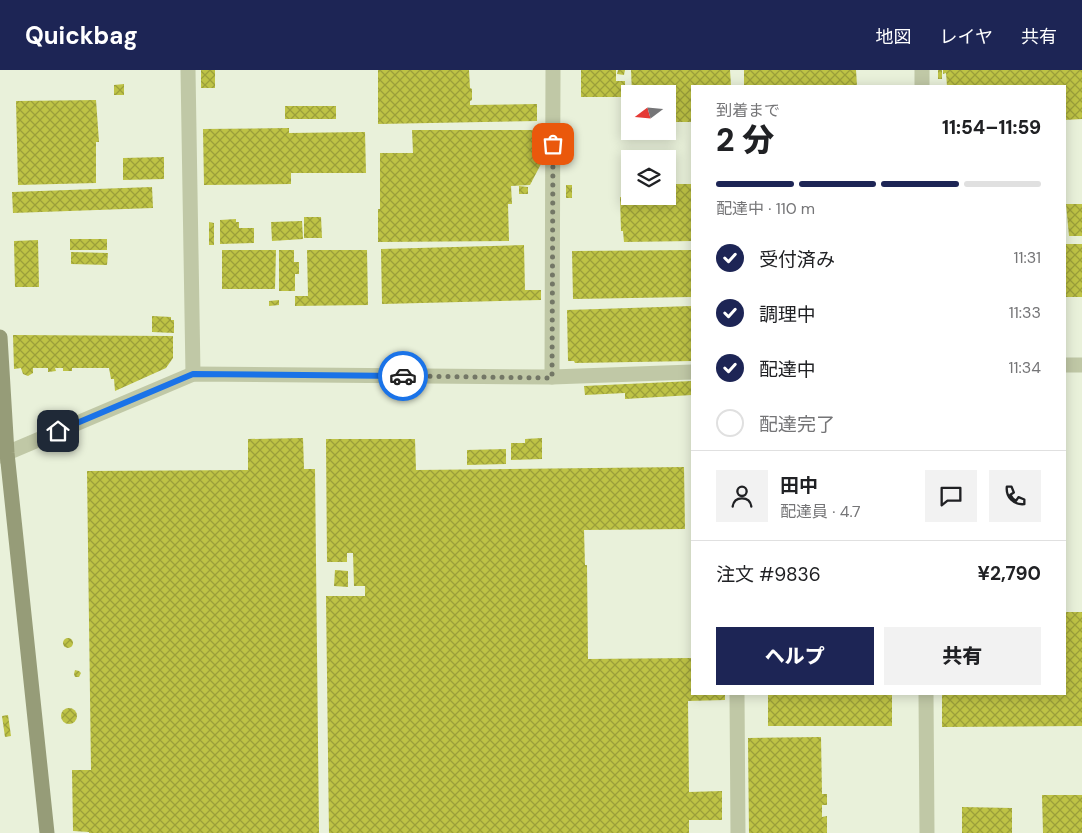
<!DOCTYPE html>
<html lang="ja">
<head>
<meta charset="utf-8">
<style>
	body { margin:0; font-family:"DM Sans","Noto Sans JP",sans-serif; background:#f2f2f2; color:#202124; height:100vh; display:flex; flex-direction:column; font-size:19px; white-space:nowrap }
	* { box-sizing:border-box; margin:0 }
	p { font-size:16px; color:#757577 }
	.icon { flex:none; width:28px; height:28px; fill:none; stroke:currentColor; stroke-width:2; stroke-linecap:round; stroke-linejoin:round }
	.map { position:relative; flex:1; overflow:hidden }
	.details { position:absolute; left:691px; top:15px; width:375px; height:610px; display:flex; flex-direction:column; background:#fff; border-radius:0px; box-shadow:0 2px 12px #0003 }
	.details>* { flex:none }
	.needle { width:32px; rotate:254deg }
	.fabs { position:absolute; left:621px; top:15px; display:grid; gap:10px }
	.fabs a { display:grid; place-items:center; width:55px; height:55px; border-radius:0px; background:#fff; box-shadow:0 2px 12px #0003; font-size:25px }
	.pin { position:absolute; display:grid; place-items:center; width:42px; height:42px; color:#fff; margin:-21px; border-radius:10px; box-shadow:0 2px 8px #0006 }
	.courier { position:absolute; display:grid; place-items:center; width:50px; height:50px; margin:-25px; border:4px solid #1a73e8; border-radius:50%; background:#fff; color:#222; box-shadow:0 1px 6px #0007 }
	.summary em { font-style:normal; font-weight:800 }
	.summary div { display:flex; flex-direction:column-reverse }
	.summary { display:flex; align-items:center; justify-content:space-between; height:85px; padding:0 25px }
	h1 { font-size:32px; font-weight:800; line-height:38px }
	.bar { display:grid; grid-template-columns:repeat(4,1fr); gap:8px 5px; align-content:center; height:60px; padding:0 25px }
	.bar i { height:6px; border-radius:4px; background:#e0e0e0 }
	.bar .active { background:#1d2555 }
	.bar p { grid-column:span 4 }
	.line { display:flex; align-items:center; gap:12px; padding:0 25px; border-top:1px solid #e0e0e0 }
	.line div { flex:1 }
	.round { display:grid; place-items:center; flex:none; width:52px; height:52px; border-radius:0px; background:#f2f2f2 }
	ol { padding:0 25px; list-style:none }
	li { display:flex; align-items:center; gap:15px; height:55px }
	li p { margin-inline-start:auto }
	li .icon { padding:5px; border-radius:50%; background:#1d2555; color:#fff; stroke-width:4 }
	li:last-child { color:#757577 }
	li i { width:28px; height:28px; border:2px solid #e0e0e0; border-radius:50% }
	.cta { display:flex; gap:10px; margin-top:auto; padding:10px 25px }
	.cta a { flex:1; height:58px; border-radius:0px; background:#1d2555; color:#fff; font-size:20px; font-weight:800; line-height:58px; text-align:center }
	.cta a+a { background:#f2f2f2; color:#202124 }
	header { display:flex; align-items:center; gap:30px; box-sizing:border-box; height:70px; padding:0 25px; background:#1d2555; color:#fff }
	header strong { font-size:24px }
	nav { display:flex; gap:28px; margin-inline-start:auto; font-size:18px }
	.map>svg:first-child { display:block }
	.building { fill:url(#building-cross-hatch) }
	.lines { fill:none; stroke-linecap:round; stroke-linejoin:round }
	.street { stroke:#c0c8a6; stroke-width:15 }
	.secondary { stroke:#969c78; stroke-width:15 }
	.done { stroke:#737766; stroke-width:5; stroke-dasharray:0 9 }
	.route { stroke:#1a73e8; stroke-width:6 }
</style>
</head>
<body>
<header>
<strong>Quickbag</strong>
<nav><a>地図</a><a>レイヤ</a><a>共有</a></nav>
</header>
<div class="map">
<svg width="1082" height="763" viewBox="0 0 1082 763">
	<defs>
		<pattern id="building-cross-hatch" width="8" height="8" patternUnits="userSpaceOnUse" patternTransform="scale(1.25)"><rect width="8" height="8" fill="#bec345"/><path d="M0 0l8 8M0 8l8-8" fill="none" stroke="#9b9f3a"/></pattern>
	</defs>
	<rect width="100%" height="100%" fill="#e9f1da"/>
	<g class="building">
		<rect x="201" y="0" width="14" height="18"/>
		<polygon points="378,0 469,0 470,18 472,19 472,30 470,31 470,35 537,34 537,51 378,54"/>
		<polygon points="581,0 616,0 616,11 625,11 625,27 581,27"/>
		<polygon points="618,0 625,0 624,5 617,4"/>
		<polygon points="631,0 730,0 731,16 692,16 692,52 668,52 668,24 632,24"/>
		<polygon points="744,0 856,0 857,16 744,16"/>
		<rect x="938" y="0" width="4" height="9"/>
		<polygon points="943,0 1082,0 1082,49 1065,50 1065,16 947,16 946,3 943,4"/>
		<polygon points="124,14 124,25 114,25 114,15"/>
		<polygon points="96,30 99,72 96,72 96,113 18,115 16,31"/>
		<rect x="285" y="36" width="51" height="13"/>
		<polygon points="289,58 289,63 365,62 366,103 291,103 291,114 204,115 203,59"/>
		<polygon points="412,60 540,60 541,94 530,115 511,116 512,134 508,134 509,171 378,172 378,139 380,139 380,83 413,83"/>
		<polygon points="164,87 164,109 123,110 123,88"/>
		<polygon points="668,114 692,114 692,171 624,172 623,161 621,161 620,127 624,127 624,115 630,115 630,126 668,126"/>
		<rect x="566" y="115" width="6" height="13"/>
		<polygon points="519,116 528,117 528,124 519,124"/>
		<polygon points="152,117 153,138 13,143 12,122"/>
		<polygon points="1066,134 1082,134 1082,166 1069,166"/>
		<polygon points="304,147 321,147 322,168 304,168"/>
		<polygon points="236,149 236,152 239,152 239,158 254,158 254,173 220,174 220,150"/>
		<polygon points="302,151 303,169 272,171 271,152"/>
		<polygon points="209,152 214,153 214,175 209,175"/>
		<rect x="70" y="169" width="37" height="11"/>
		<polygon points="38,170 39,217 15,217 14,171"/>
		<rect x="1065" y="174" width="17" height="53"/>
		<polygon points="524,175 525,220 541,220 541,230 382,234 381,179"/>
		<polygon points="222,180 276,180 275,219 222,219"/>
		<polygon points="279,180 294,180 294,192 299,192 299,204 295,204 295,221 279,221"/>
		<polygon points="307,180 367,180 368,235 295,236 295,226 308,226"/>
		<polygon points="692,180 692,227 573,229 572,181"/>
		<polygon points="71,182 108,183 107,195 71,194"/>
		<polygon points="279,230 279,235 269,236 269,231"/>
		<polygon points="692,236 692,291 575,293 574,291 568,291 567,240"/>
		<polygon points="152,246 171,247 171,250 174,250 174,263 152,262"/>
		<polygon points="13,265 173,266 173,288 166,298 115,321 114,309 111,309 109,298 72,298 72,301 63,301 63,298 55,298 56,301 48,302 48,298 33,298 33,303 28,306 23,304 21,298 14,299"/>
		<polygon points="692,311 692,325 625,329 625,323 585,325 584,316"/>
		<polygon points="303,368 304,399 315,399 319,763 89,763 89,762 73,761 72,700 91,700 87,401 248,400 248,369"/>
		<polygon points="542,368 542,389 511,390 511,373 525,373 525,369"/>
		<polygon points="326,369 415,369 416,400 684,397 685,459 584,460 585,495 587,495 588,589 692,588 692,624 725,624 725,630 688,631 689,722 722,721 722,750 689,750 689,763 329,763 326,526 365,526 365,516 354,516 353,483 347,483 347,492 327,492"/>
		<polygon points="506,379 506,394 467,395 467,380"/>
		<polygon points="335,500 348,501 348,517 334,516"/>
		<polygon points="1065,542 1082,542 1082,656 942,657 942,624 1065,624"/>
		<circle cx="68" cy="573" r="5"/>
		<polygon points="75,600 79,601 81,603 79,607 75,607 74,604"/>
		<rect x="768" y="624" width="124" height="32"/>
		<circle cx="69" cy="646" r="8"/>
		<polygon points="8,645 11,666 5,667 2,646"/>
		<polygon points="821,667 822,724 827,724 827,735 822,735 822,747 827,746 827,763 749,763 748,668"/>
		<polygon points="1042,725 1082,725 1082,763 1043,763"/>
		<polygon points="962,737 1012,738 1012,763 962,763"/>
	</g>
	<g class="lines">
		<g class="street">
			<polyline points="188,0 193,304"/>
			<polyline points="922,0 922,16"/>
			<polyline points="1065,295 1082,295"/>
			<polyline points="552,307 553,0"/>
			<polyline points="0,386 193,304 552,307 692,302"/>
			<polyline points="737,624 738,763"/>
			<polyline points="926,624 927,763"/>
		</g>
		<polyline class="secondary" points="0,267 7,383 47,763"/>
	</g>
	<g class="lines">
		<polyline class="done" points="403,306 552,308 553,74"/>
		<polyline class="route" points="58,361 193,304 403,306"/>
	</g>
</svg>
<div class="fabs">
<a><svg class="needle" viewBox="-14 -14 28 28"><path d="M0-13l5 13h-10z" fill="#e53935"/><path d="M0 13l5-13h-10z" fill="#757577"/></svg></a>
<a><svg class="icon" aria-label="layers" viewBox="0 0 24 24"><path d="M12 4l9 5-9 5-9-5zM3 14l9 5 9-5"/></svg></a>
</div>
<div class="pin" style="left:553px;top:74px;background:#ea580c"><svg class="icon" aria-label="bag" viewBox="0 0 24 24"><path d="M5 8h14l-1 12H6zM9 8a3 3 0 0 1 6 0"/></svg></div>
<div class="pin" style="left:58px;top:361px;background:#1f2937"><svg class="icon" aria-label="home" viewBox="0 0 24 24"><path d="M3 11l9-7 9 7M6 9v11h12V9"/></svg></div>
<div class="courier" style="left:403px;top:306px"><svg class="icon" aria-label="car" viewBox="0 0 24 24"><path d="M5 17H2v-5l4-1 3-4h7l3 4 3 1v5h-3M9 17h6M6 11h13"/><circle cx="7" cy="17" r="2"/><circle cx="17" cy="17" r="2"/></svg></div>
<section class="details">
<div class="summary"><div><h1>2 分</h1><p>到着まで</p></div><em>11:54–11:59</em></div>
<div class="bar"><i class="active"></i><i class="active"></i><i class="active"></i><i></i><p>配達中 · 110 m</p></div>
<ol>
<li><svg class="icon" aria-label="check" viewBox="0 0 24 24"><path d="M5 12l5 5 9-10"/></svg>受付済み<p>11:31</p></li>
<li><svg class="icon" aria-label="check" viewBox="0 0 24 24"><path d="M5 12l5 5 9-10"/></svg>調理中<p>11:33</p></li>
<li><svg class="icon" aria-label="check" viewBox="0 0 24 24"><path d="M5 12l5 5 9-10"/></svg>配達中<p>11:34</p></li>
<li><i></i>配達完了</li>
</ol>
<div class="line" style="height:90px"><a class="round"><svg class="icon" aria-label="person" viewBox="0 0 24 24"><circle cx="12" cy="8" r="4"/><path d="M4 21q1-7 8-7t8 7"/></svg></a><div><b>田中</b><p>配達員 · 4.7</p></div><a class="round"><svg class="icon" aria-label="chat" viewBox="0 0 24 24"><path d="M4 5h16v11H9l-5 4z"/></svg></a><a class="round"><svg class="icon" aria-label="phone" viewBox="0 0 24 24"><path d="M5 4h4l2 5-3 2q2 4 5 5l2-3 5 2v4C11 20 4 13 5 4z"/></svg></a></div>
<div class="line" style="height:65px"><div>注文 #9836</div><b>¥2,790</b></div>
<div class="cta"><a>ヘルプ</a><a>共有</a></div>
</section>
</div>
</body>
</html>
